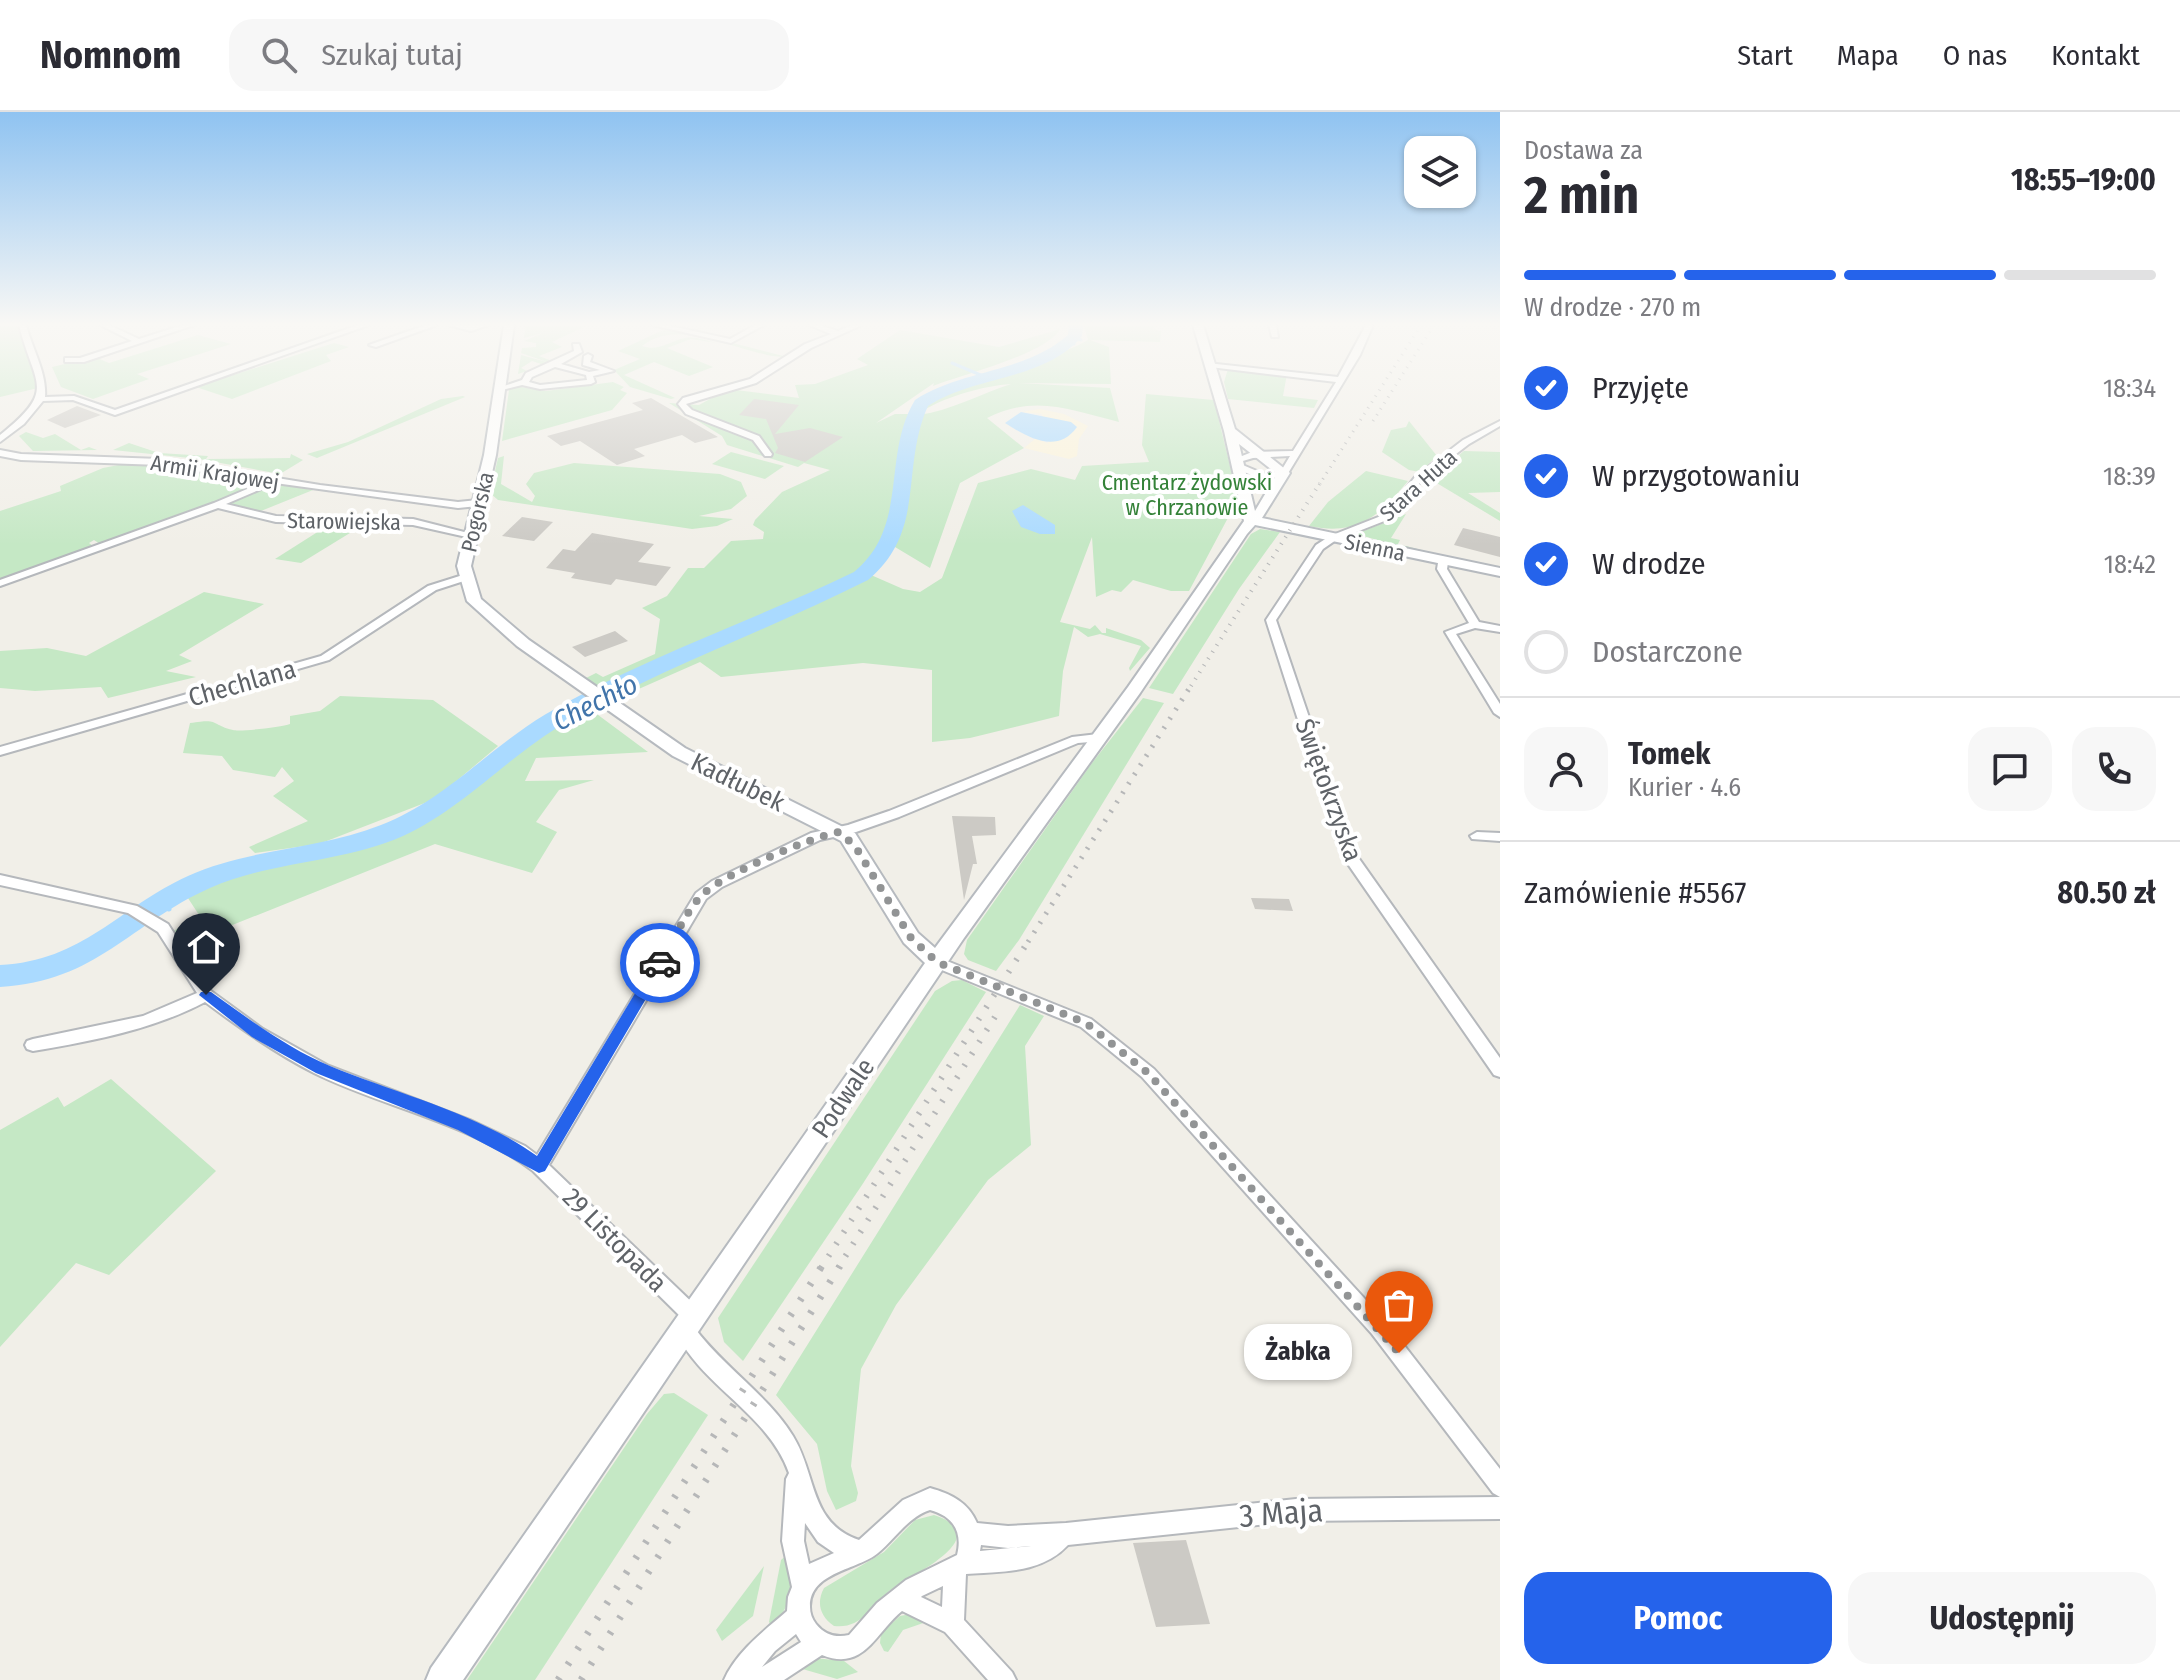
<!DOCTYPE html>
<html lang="pl">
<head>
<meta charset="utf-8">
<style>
	body { margin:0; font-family:"Fira Sans Condensed",sans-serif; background:#f7f7f7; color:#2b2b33; height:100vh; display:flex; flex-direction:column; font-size:30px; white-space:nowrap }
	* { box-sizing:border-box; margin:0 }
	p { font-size:26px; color:#7c7c81 }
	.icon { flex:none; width:44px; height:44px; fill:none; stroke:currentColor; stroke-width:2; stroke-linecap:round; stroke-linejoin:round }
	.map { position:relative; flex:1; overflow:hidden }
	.side { display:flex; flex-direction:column; background:#fff; width:680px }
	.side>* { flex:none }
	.tools { position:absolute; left:1404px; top:24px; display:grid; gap:16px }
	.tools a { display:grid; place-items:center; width:72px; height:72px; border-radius:16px; background:#fff; box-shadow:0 2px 6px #0004; font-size:40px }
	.pin { position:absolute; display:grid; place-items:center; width:68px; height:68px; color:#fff; margin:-82px -34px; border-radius:50% 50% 50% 0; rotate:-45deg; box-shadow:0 0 8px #0007 }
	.pin .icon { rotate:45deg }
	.courier { position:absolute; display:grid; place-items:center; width:80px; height:80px; margin:-40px; border:6px solid #2563eb; border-radius:50%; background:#fff; color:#222; box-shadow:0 2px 10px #0007 }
	.bubble { position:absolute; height:56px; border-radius:24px; background:#fff; box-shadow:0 2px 6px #0004; font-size:26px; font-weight:700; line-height:56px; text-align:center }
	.summary em { font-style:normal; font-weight:700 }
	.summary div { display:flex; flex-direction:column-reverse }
	.summary { display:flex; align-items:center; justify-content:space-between; height:136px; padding:0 24px }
	h1 { font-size:52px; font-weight:700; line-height:60px }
	.bar { display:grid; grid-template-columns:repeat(4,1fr); gap:12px 8px; align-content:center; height:96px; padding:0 24px }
	.bar i { height:10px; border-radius:6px; background:#e1e1e2 }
	.bar .selected { background:#2563eb }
	.bar p { grid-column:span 4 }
	.line { display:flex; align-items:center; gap:20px; padding:0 24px; border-top:2px solid #e1e1e2 }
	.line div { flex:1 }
	.round { display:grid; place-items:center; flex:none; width:84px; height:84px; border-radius:24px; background:#f7f7f7 }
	ol { padding:0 24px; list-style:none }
	li { display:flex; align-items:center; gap:24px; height:88px }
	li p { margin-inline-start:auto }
	li .icon { padding:8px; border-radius:50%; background:#2563eb; color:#fff; stroke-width:4 }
	li:last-child { color:#7c7c81 }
	li i { width:44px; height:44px; border:4px solid #e1e1e2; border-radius:50% }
	.action { display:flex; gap:16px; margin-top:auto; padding:16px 24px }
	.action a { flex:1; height:92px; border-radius:24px; background:#2563eb; color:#fff; font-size:32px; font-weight:700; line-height:92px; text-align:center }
	.action a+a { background:#f7f7f7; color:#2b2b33 }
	header { display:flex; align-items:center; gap:48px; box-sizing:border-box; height:112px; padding:0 40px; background:#fff; border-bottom:2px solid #e1e1e2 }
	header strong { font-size:38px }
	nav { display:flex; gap:44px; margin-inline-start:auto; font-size:28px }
	.search { width:560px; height:72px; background:#f7f7f7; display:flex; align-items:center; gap:20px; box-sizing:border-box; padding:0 28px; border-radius:24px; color:#7c7c81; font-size:30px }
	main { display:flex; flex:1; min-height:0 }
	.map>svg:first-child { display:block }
	.green { fill:#c5e8c5 }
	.sand { fill:#fbf3d9 }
	.water { fill:#aadaff }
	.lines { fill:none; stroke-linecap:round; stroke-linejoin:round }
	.stream-far1 { stroke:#aadaff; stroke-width:3 }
	.stream { stroke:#aadaff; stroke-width:5 }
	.river { fill:#aadaff; fill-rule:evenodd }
	.building { fill:#cccac5 }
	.street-casing { stroke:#b5b8bc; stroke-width:4 }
	.secondary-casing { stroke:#b6babf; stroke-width:4 }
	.street { fill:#fff; fill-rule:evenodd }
	.secondary { fill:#fff; fill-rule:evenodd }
	.rail-far4 { stroke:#b6b7b8; stroke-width:3; stroke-dasharray:1 6; stroke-linecap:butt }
	.rail-far3 { stroke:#b6b7b8; stroke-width:4; stroke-dasharray:1 7; stroke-linecap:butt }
	.rail-far2 { stroke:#b6b7b8; stroke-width:5; stroke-dasharray:2 9; stroke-linecap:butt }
	.rail-far1 { stroke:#b6b7b8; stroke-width:6; stroke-dasharray:2 12; stroke-linecap:butt }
	.rail { stroke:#b6b7b8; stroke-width:7; stroke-dasharray:3 15; stroke-linecap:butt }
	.route { fill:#2563eb }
	.done { stroke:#929495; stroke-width:8; stroke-dasharray:0 14.4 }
	.labels { text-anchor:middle; stroke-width:8; stroke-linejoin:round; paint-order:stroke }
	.far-street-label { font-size:22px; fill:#5f6368; stroke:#fff }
	.far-park-label { font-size:22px; fill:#348238; stroke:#fff }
	.street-label { font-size:26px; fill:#5f6368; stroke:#fff }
	.water-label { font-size:28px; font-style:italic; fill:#4174aa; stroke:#fff }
	.near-street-label { font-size:32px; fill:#5f6368; stroke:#fff }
</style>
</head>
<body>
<header>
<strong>Nomnom</strong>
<div class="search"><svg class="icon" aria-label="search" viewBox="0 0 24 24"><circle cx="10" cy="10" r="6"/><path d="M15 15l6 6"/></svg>Szukaj tutaj</div>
<nav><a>Start</a><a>Mapa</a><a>O nas</a><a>Kontakt</a></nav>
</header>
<main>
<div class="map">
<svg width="1500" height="1568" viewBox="0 0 1500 1568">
	<rect width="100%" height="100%" fill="#f1efe8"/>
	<g class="green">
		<polygon points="17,213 38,276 0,285 0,214"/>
		<polygon points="526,213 588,213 552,230 562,235 539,244 552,249 544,253 532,249 521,256 527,259 518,262 521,243 547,250 521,241 522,236 536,235 536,231 524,229 543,221 524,226"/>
		<path d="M1155,213L1153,217L1161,219L1160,230L1090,228L1109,235L1111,272L1019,271L1110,276L1119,310C1070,298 1035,282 987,306L1024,336L960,371L930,456L895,435L918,303C950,299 980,282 1011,272C983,274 948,284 924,298L923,293C964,257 1041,255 1088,228L1084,214Z"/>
		<path d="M1060,217C1047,242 961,263 933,274L934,271L876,311L895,302H908L886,424L879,443L855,463L622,568L600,576L586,566L596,561L603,565L655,542L660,507L642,496L667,484L688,456H704L731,429L763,427L764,420L753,413L755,408L782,380L830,358L804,351L798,355L727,333L722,324L669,291L699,293L728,277L799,286L795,273L815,272L868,253L857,247L900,218L999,235Z"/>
		<path d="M663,218L697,222L787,245C742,245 682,202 642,234C659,240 669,229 685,226C695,224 707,229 717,231L691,227L667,236L713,255L689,264L654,250L624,263L675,286L671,287L630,275L614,258L640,247L618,239Z"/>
		<polygon points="198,223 231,232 137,262 149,267 93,287 61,275 52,255 95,245 109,251"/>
		<polygon points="334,231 349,235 326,243 331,249 232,287 196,275"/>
		<polygon points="1228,257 1287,262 1283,284 1318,288 1314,296 1228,287 1224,270"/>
		<polygon points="613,270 624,275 620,278 627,281 612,298 502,329 509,278 515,274 546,279"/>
		<polygon points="1146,282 1214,288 1238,387 1189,479 1171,479 1133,468 1121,480 1112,478 1096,485 1092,425 1060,510 1090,517 1095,513 1102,521 1106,521 1106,516 1141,528 1150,536 1130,559 1129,556 1141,534 1100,522 1088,525 1074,515 1063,559 1059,604 970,626 932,630 932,558 863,551 721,565 700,550 616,587 610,583 871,463 903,477 920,480 942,466 978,371 1031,357 1075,368 1082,354 1149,350 1142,333"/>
		<polygon points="463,284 465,285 317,346 307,342 348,330 441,287"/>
		<polygon points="1409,309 1437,344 1420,360 1409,358 1382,340 1391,318 1406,315"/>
		<polygon points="26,320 43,326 55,322 81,338 89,335 97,338 33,339 19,324"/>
		<polygon points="129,331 159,341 208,344 206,347 290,346 291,342 303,348 280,362 199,347 113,338"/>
		<polygon points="1464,339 1500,340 1500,380 1468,381 1500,401 1500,409 1430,367"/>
		<polygon points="731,340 784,354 765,367 712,352"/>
		<polygon points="504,344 501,372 532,390 535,384 526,372 534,361 574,351 720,362 741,370 747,384 731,397 699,404 733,407 717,414 692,417 498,388 490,381 498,346"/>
		<polygon points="134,350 168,352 256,369 258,374 100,432 94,428 89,431 93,434 0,468 0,399 61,379 60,374 103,356"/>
		<path d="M1366,359L1408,369C1378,405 1358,424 1309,414L1328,390Z"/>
		<polygon points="275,372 313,378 256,401 226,392"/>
		<polygon points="1406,402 1391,426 1400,428 1398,432 1437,442 1434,444 1356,422"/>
		<polygon points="363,413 301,451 275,447 327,414"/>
		<polygon points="1260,417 1280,420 1239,477 1173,582 1149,576 1251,422"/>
		<polygon points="204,480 264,492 179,543 192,549 166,559 196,565 108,586 101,575 35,579 0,576 0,539 47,536 86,544"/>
		<path d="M340,584L433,588L498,634L435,687L319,732L255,741L249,735L308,709L273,684L294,669L282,655L275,665L233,658L222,644L183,641L190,611C221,606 209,612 233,618C240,620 282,615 290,612V604L320,599Z"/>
		<polygon points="1143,586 1164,591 1019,828 996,859 968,848 964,842 967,828 1092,651"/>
		<path d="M586,594L648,640L536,646L525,669L594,668L559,678L536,710L557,720L532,761L435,732L180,834L172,820L199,803L186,783C259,736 357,747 431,704C487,672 528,622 586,594Z"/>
		<polygon points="962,868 986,880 862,1073 743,1249 724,1230 718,1206 935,879 952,869"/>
		<polygon points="1020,893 1044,904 1025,934 1031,1033 988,1068 896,1193 861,1257 851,1354 858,1381 856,1389 836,1398 827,1379 817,1332 776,1283"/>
		<polygon points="111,967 216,1059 109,1163 76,1151 0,1235 0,1018 58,985 64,995"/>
		<polygon points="674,1281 708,1303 535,1568 467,1568 647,1302 664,1282"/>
		<path d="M934,1403C1001,1425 904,1466 888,1480C869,1495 862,1517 834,1514C820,1504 816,1491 824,1476L884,1440L915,1408Z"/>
		<path d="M788,1442C794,1471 793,1492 772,1515L769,1510L781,1448Z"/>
		<polygon points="764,1454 753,1504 722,1529 716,1518"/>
		<polygon points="911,1502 932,1508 903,1518 888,1540 884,1539 880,1531 881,1521 900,1504"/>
		<polygon points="814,1546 844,1549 858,1560 837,1567 799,1556"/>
	</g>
	<polygon class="sand" points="1040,297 1064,302 1088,314 1079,327 1077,344 1069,347 1024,336 1035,327 1048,331 1042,302 1021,300"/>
	<g class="water">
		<path d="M1021,300L1071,310L1077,315C1057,343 1027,325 1005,311Z"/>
		<polygon points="1023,393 1055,413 1055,422 1040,422 1021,415 1012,399"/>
	</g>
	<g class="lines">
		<g class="stream-far1">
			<polyline points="1074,225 1081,228"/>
			<polyline points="1069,231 1074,232"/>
			<polyline points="952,251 983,264"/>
		</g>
		<polyline class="stream" points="166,789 169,797"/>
		<path class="river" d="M1069,213H1083L1082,224C1045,269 975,263 928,294C900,356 927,419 868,468C769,518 663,555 567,610C509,643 464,696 403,724C342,751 271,749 210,776C129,812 98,869 0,875V853C83,849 118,796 188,764C249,736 319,738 381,713C444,689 489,636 546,602C644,545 753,509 854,460C910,414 881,344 915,288C963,257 1025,261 1068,223Z"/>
	</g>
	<g class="building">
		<polygon points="651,286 718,325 695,331 682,323 675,325 634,337 645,344 617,353 580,329 561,334 547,324 643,298 632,291"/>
		<polygon points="754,287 799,293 775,322 810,316 843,325 805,350 775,341 778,336 766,307 739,303"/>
		<polygon points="77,294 101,303 65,316 47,308"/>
		<polygon points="522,405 553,410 534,429 502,424"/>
		<polygon points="1463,416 1500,425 1500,445 1454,433"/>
		<polygon points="592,421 654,432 638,450 671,455 656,474 616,467 611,473 571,466 575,461 546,456 563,437 575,439"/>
		<polygon points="615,519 628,529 585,545 572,535"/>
		<polygon points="952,704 995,705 996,723 972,724 977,752 973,752 964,788"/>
		<polygon points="1251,786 1289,787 1293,799 1255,797"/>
		<polygon points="1186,1428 1210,1512 1156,1515 1133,1431"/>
	</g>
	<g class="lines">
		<g class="street-casing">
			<g id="street">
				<path d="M19,213H26C32,236 47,261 45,285L74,284L115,298L358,213H369L115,303L73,288L43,289L24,312L0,330V323C58,277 34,274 19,213Z"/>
				<polygon points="100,213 109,213 139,227 183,213 194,213 84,250 65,250 65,246 80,246 132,229"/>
				<polygon points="426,213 437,213 376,235 369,233"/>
				<polygon points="448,213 488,213 471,219"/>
				<polygon points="652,213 666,213 730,227 755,213 764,213 731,231"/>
				<polygon points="809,213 820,213 838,219 852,213 862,213 811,236 756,271 686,292 692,298 759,324 772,342 771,344 765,344 753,328 686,302 678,292 683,286 750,267 805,232 831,222"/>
				<polygon points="1269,213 1276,213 1278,225 1272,225"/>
				<polygon points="1366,213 1373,213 1360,243 1287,363 1263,368 1235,356 1235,352 1238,351 1264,362 1281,359 1290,344 1253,346 1236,351 1232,348 1252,340 1293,339 1336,270 1210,255 1206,253 1207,251 1338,265"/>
				<path d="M573,232H579L582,240L561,252L589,260L600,258L583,253L584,244L588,242L592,244L590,250L614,259L593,264L595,270L591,272L540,277L522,273L502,278L498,276L522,268L526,261L574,239ZM555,255L586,263L587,268L540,273L529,270L532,265Z"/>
				<polygon points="1500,309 1500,314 1469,332 1421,369 1392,406 1336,428 1323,437 1276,508 1355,741 1500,946 1500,965 1494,963 1341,742 1266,508 1316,433 1330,424 1386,402 1415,365 1463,328"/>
				<polygon points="0,338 21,342 160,347 320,373 458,390 478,388 483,391 478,394 458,396 275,371 226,392 276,404 413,407 476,423 471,426 413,413 276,410 218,396 0,474 0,468 214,391 264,370 160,353 21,348 0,344"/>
				<polygon points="1443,448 1448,451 1447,457 1479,510 1500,514 1500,520 1475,516 1456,522 1500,592 1500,605 1494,601 1445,520 1469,511 1437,457 1438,451"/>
				<polygon points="466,462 471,465 470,467 436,478 329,548 0,643 0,635 321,544 428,474"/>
				<path d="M1098,622L1102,623L1104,626L1102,629L1078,631L899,705L856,720L820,728L722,775L706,787L549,1053L701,1199L704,1205L701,1211L693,1214C722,1254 767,1282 793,1324C817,1363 809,1411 859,1428L903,1388L930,1376C951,1382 968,1390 977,1411L1008,1414L1066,1411L1296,1387L1500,1385V1407L1296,1409L1068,1433C1041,1462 1003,1459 966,1462L964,1508L1012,1560L1016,1568H988L945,1520L902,1499C875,1521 864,1560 822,1543L784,1568H724C736,1540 765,1518 787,1499L788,1485L792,1475L782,1429L786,1367L789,1361C768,1301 700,1274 675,1218L678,1212L685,1209L533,1059C468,1010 385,996 314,961C275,941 240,916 205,890C152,918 92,929 33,939L27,937L25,933L27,929L33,927L143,904L197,881L158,820L128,801L0,773V763L137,794L168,812L211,879L263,917L327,953L470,1008L525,1034L537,1043L696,781L712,769L811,721L848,713L889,699L1072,625ZM930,1398C953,1404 963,1420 957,1443L906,1468L877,1491L849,1523C836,1526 825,1523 816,1512C812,1507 810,1501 810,1495C809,1460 858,1458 878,1441C895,1427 908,1405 930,1398ZM805,1411L818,1430L834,1441L809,1452L804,1429ZM981,1433L1008,1436L1031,1434L980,1439ZM943,1474L942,1495L921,1485L922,1484ZM796,1522L801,1530L762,1555L775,1539Z"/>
				<polygon points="1477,720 1500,721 1500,729 1472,727 1470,724"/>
				<polygon points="937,845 1091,907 1154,957 1386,1210 1500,1357 1500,1385 1493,1381 1372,1222 1142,965 1081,915 932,854 930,850 932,846"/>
			</g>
		</g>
		<g class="secondary-casing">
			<path id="secondary" d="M504,213H514L496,343L471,454L481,487L529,528L685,636L855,721L918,821L935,836L1128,575L1244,409L1224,319L1193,213H1203L1235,317L1290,361L1262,406L1500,456V464L1255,413L1247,422L1140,581L964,826L463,1568H426L431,1556L925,851L904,831L841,729L673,644L517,534L467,489L457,454L484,343ZM1239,332L1277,362L1255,399Z"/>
		</g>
		<use href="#street" class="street"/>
		<use href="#secondary" class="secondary"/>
		<g class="rail-far4">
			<polyline points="1373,309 1434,213"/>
			<polyline points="1319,373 1421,213"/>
		</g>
		<polyline class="rail-far3" points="1191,574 1320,371"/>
		<polyline class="rail-far2" points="1028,830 1192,572"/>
		<g class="rail-far1">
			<polyline points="821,1156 1029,828"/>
			<polyline points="838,1156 998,900"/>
		</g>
		<g class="rail">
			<polyline points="558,1568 822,1154"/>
			<polyline points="581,1568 840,1154"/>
		</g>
	</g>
	<linearGradient id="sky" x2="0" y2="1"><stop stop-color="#8fc3f1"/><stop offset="0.49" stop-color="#f9f8f5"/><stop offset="1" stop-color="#f9f8f5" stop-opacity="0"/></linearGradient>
	<rect width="1500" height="433" fill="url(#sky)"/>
	<path class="route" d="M660,846L667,851L545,1059L539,1061L458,1018L316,961L252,925L199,883L201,880H211C249,907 287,936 330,954C398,982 477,1001 537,1044L655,848Z"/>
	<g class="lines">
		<path class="done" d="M660,851C673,830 685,800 703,782C726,761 809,726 839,720L855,734L911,826L937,850L1086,911L1148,961L1399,1241"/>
	</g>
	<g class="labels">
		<g class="far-street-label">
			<text transform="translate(215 360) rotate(9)" y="8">Armii Krajowej</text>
			<text transform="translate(1418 373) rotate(-42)" y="8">Stara Huta</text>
			<text transform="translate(477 400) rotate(-77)" y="8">Pogorska</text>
			<text transform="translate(344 409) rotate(1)" y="8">Starowiejska</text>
			<text transform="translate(1375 435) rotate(12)" y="8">Sienna</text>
		</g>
		<g class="far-park-label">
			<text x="1187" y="378">Cmentarz żydowski<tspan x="1187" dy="25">w Chrzanowie</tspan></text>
		</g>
		<g class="street-label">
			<text transform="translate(242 571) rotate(-16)" y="9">Chechlana</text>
			<text transform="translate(738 670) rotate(26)" y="9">Kadłubek</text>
			<text transform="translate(1329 678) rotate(70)" y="9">Świętokrzyska</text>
			<text transform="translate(843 986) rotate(-56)" y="9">Podwale</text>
			<text transform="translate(615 1128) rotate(45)" y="9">29 Listopada</text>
		</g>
		<g class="water-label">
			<text transform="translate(595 590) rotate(-27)" y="10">Chechło</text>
		</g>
		<g class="near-street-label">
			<text transform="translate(1281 1401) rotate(-4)" y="11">3 Maja</text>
		</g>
	</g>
</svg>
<div class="tools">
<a><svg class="icon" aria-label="layers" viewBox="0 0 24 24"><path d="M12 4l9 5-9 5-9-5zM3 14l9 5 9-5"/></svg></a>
</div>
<div class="pin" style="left:1399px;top:1241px;background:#ea580c"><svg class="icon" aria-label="bag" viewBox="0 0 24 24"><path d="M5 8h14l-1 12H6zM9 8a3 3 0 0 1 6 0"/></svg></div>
<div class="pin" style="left:206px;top:883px;background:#1f2937"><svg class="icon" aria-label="home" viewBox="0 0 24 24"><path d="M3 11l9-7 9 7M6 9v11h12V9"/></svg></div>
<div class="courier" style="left:660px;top:851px"><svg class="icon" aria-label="car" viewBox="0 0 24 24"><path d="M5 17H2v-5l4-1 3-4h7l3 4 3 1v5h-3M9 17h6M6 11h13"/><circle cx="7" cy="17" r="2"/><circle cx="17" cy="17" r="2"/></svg></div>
<div class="bubble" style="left:1244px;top:1212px;width:108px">Żabka</div>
</div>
<section class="side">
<div class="summary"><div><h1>2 min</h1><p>Dostawa za</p></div><em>18:55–19:00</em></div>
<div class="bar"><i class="selected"></i><i class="selected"></i><i class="selected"></i><i></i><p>W drodze · 270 m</p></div>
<ol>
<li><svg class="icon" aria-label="check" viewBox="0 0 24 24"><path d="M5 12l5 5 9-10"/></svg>Przyjęte<p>18:34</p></li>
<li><svg class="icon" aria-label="check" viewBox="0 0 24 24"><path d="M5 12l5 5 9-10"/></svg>W przygotowaniu<p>18:39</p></li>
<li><svg class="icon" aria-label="check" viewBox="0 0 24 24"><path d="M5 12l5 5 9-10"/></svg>W drodze<p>18:42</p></li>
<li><i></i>Dostarczone</li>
</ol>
<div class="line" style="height:144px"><a class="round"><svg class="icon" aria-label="person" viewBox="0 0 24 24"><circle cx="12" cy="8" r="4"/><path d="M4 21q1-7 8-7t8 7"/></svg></a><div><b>Tomek</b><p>Kurier · 4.6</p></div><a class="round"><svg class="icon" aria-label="chat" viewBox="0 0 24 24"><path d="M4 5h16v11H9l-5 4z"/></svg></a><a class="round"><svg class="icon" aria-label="phone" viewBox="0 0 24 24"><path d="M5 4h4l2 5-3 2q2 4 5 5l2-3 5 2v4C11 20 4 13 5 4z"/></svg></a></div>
<div class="line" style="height:104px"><div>Zamówienie #5567</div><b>80.50 zł</b></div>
<div class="action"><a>Pomoc</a><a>Udostępnij</a></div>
</section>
</main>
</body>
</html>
